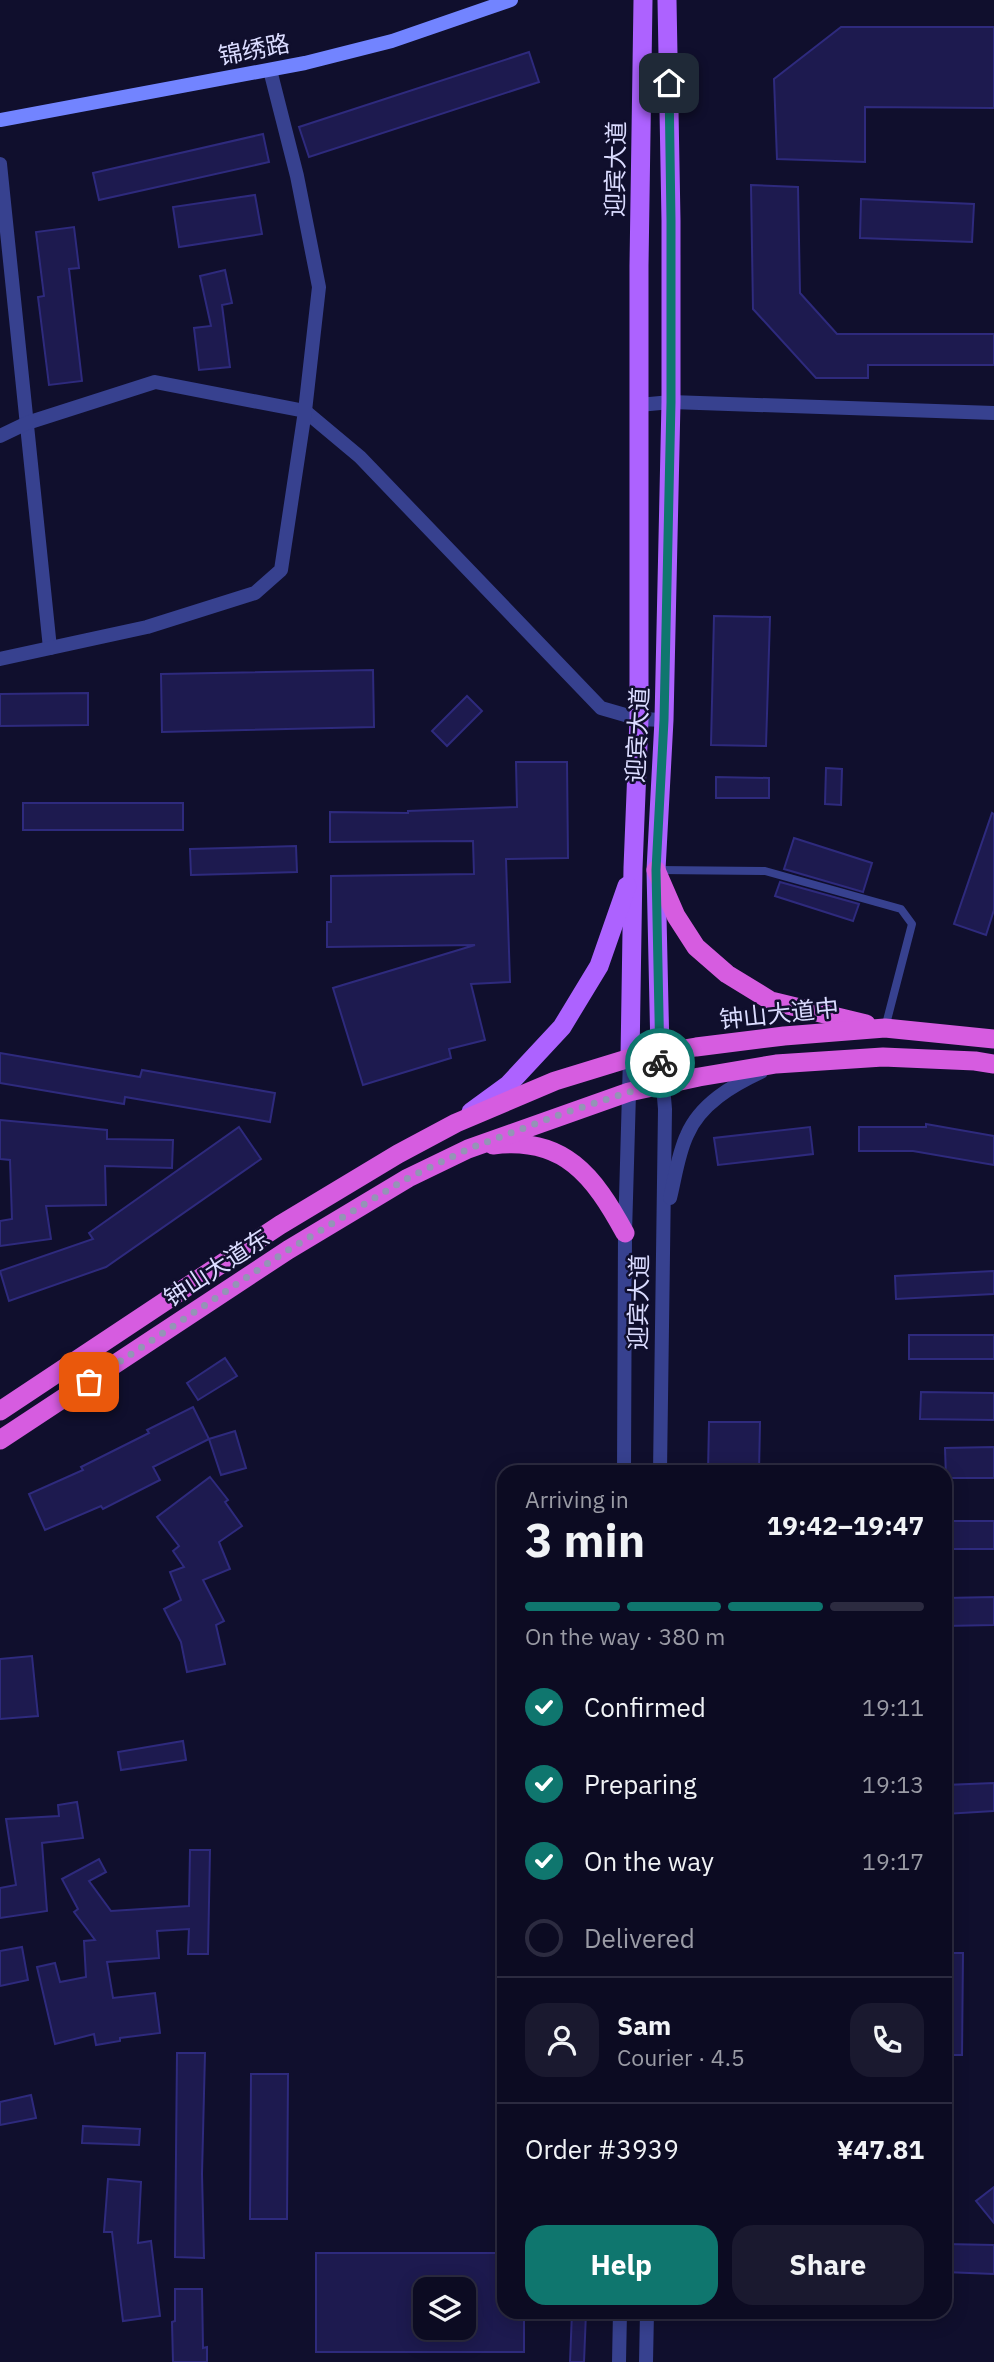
<!DOCTYPE html>
<html lang="en">
<head>
<meta charset="utf-8">
<style>
	body { margin:0; font-family:"IBM Plex Sans","Noto Sans SC",sans-serif; background:#1a192f; color:#f1f3f6; height:100vh; display:flex; flex-direction:column; font-size:26px; white-space:nowrap }
	* { box-sizing:border-box; margin:0 }
	p { font-size:23px; color:#9a9ba5 }
	.icon { flex:none; width:38px; height:38px; fill:none; stroke:currentColor; stroke-width:2; stroke-linecap:round; stroke-linejoin:round }
	.map { position:relative; flex:1; overflow:hidden }
	.details { position:absolute; left:497px; top:1465px; width:455px; height:854px; display:flex; flex-direction:column; background:#0c0b22; border-radius:21px; box-shadow:0 4px 18px #0003,0 0 0 2px #2c2b40 }
	.details>* { flex:none }
	.controls { position:absolute; left:413px; top:2277px; display:grid; gap:14px }
	.controls a { display:grid; place-items:center; width:63px; height:63px; border-radius:14px; background:#0c0b22; box-shadow:0 4px 18px #0003,0 0 0 2px #2c2b40; font-size:35px }
	.pin { position:absolute; display:grid; place-items:center; width:60px; height:60px; color:#fff; margin:-30px; border-radius:14px; box-shadow:0 4px 10px #0006 }
	.courier { position:absolute; display:grid; place-items:center; width:70px; height:70px; margin:-35px; border:5px solid #0f766e; border-radius:50%; background:#fff; color:#222; box-shadow:0 2px 9px #0007 }
	.headline em { font-style:normal; font-weight:700 }
	.headline div { display:flex; flex-direction:column-reverse }
	.headline { display:flex; align-items:center; justify-content:space-between; height:119px; padding:0 28px }
	h1 { font-size:46px; font-weight:700; line-height:52px }
	.bar { display:grid; grid-template-columns:repeat(4,1fr); gap:10px 7px; align-content:center; height:84px; padding:0 28px }
	.bar i { height:9px; border-radius:5px; background:#2c2b40 }
	.bar .selected { background:#0f766e }
	.bar p { grid-column:span 4 }
	.line { display:flex; align-items:center; gap:18px; padding:0 28px; border-top:2px solid #2c2b40 }
	.line div { flex:1 }
	.round { display:grid; place-items:center; flex:none; width:74px; height:74px; border-radius:21px; background:#1a192f }
	ol { padding:0 28px; list-style:none }
	li { display:flex; align-items:center; gap:21px; height:77px }
	li p { margin-inline-start:auto }
	li .icon { padding:7px; border-radius:50%; background:#0f766e; color:#fff; stroke-width:4 }
	li:last-child { color:#9a9ba5 }
	li i { width:38px; height:38px; border:4px solid #2c2b40; border-radius:50% }
	.cta { display:flex; gap:14px; margin-top:auto; padding:14px 28px }
	.cta a { flex:1; height:80px; border-radius:21px; background:#0f766e; color:#fff; font-size:28px; font-weight:700; line-height:80px; text-align:center }
	.cta a+a { background:#1a192f; color:#f1f3f6 }
	.map>svg:first-child { display:block }
	.building { fill:#1d1a4f; stroke:#2e2a7d; stroke-width:2; fill-rule:evenodd }
	.lines { fill:none; stroke-linecap:round; stroke-linejoin:round }
	.service { stroke:#37418f; stroke-width:8 }
	.minor { stroke:#37418f; stroke-width:14 }
	.tertiary { stroke:#37418f; stroke-width:14 }
	.secondary { stroke:#7284ff; stroke-width:14 }
	.primary { stroke:#ad62ff; stroke-width:19 }
	.trunk { stroke:#d65ce0; stroke-width:19 }
	.done { stroke:#9494b6; stroke-width:7; stroke-dasharray:0 12.6 }
	.route { stroke:#0f766e; stroke-width:9 }
	.labels { text-anchor:middle; stroke-width:5; stroke-linejoin:round; paint-order:stroke }
	.street-label { font-size:24px; fill:#dbdcff; stroke:#100f2d }
</style>
</head>
<body>
<div class="map">
<svg width="994" height="2362" viewBox="0 0 994 2362">
	<rect width="100%" height="100%" fill="#100f2d"/>
	<g class="building">
		<polygon points="841,27 994,27 994,108 865,107 865,162 777,159 774,79"/>
		<polygon points="529,52 539,82 309,157 299,127"/>
		<polygon points="263,134 269,162 99,200 93,173"/>
		<polygon points="751,185 798,187 800,293 837,334 994,334 994,365 868,365 868,378 816,378 753,309"/>
		<polygon points="255,195 262,234 179,247 173,207"/>
		<polygon points="861,199 974,204 972,242 860,238"/>
		<polygon points="74,227 79,268 69,269 82,381 49,385 38,297 44,296 36,232"/>
		<polygon points="225,270 232,303 222,305 230,367 199,370 194,328 211,326 200,276"/>
		<polygon points="714,616 770,617 766,746 711,745"/>
		<polygon points="373,670 374,727 162,732 161,674"/>
		<polygon points="88,693 88,725 0,726 0,694"/>
		<polygon points="467,696 482,711 447,746 432,731"/>
		<polygon points="516,762 567,762 568,858 506,859 510,982 471,984 485,1040 449,1049 451,1058 363,1085 333,988 475,945 327,947 327,922 331,922 331,876 474,874 473,841 330,842 330,812 408,813 408,811 517,807"/>
		<polygon points="826,768 842,769 841,805 825,804"/>
		<polygon points="716,777 769,778 769,798 716,798"/>
		<rect x="23" y="803" width="160" height="27"/>
		<polygon points="992,813 994,814 994,910 986,935 954,924"/>
		<polygon points="794,838 872,863 863,892 784,869"/>
		<polygon points="296,846 297,872 191,875 190,849"/>
		<polygon points="780,882 859,904 853,921 775,896"/>
		<polygon points="0,1053 140,1077 142,1070 275,1093 270,1122 125,1097 124,1104 0,1083"/>
		<polygon points="0,1120 107,1130 107,1139 173,1140 172,1168 105,1166 106,1205 46,1206 51,1239 0,1246 0,1221 12,1219 10,1160 0,1159"/>
		<polygon points="926,1124 994,1136 994,1165 913,1151 859,1151 859,1127 926,1127"/>
		<polygon points="239,1127 261,1159 106,1267 9,1301 0,1271 93,1239 89,1233"/>
		<polygon points="810,1127 813,1154 718,1165 714,1138"/>
		<polygon points="994,1271 994,1294 896,1299 895,1276"/>
		<rect x="909" y="1335" width="85" height="24"/>
		<polygon points="225,1358 237,1376 198,1400 187,1383"/>
		<polygon points="921,1392 994,1393 994,1420 920,1419"/>
		<polygon points="193,1407 209,1439 153,1467 160,1480 103,1509 101,1506 45,1530 29,1494 83,1470 81,1467 149,1433 147,1430"/>
		<polygon points="709,1422 760,1422 759,1472 708,1472"/>
		<polygon points="235,1431 246,1468 221,1475 209,1439"/>
		<polygon points="994,1447 994,1478 946,1478 945,1448"/>
		<polygon points="210,1477 228,1500 225,1502 242,1526 219,1542 230,1569 203,1580 224,1621 216,1625 225,1664 187,1672 181,1642 164,1609 181,1600 170,1572 184,1567 173,1551 179,1546 157,1517"/>
		<rect x="945" y="1521" width="49" height="28"/>
		<polygon points="994,1597 994,1625 945,1626 945,1598"/>
		<polygon points="32,1656 38,1716 0,1719 0,1659"/>
		<polygon points="183,1741 186,1760 121,1770 118,1752"/>
		<polygon points="994,1783 994,1811 945,1814 945,1785"/>
		<polygon points="77,1802 83,1838 42,1843 47,1911 0,1918 0,1888 16,1885 6,1819 59,1816 58,1805"/>
		<polygon points="190,1850 210,1850 208,1954 188,1954 189,1929 157,1931 159,1958 107,1962 113,1998 155,1993 160,2033 120,2038 120,2041 96,2045 94,2034 55,2044 37,1967 55,1963 60,1982 86,1977 84,1941 95,1940 74,1912 78,1909 62,1879 99,1859 106,1872 89,1881 111,1911 189,1906"/>
		<polygon points="22,1947 28,1980 0,1986 0,1951"/>
		<polygon points="945,1953 963,1953 962,2055 945,2055"/>
		<polygon points="177,2053 205,2053 202,2174 204,2258 175,2257"/>
		<polygon points="251,2074 288,2074 287,2219 250,2219"/>
		<polygon points="31,2095 36,2118 0,2125 0,2102"/>
		<polygon points="83,2126 140,2129 139,2145 82,2143"/>
		<polygon points="108,2179 141,2182 138,2243 151,2241 160,2316 123,2321 112,2232 104,2232"/>
		<polygon points="994,2187 994,2223 976,2201"/>
		<polygon points="945,2244 994,2245 994,2274 945,2272"/>
		<path d="M316,2253H504V2312H524V2352H316ZM425,2289H464V2328H425Z"/>
		<polygon points="175,2289 202,2289 203,2348 207,2347 207,2362 173,2362 172,2322 175,2321"/>
		<polygon points="572,2312 586,2312 584,2362 570,2362"/>
	</g>
	<g class="lines">
		<polyline class="service" points="658,870 765,871 901,909 912,924 885,1028"/>
		<polyline class="minor" points="305,411 360,457 601,708 639,719 664,720"/>
		<g class="tertiary">
			<polyline points="0,164 50,648"/>
			<polyline points="639,405 671,402 994,413"/>
			<polyline points="0,436 27,423 155,382 305,411"/>
			<polyline points="0,659 147,627 255,593 281,570 305,411 319,287 297,176 270,70"/>
			<polyline points="660,1052 665,1109 660,1472"/>
			<path d="M670,1198C675,1178 678,1154 687,1135C700,1104 733,1085 761,1072"/>
			<polyline points="624,1472 625,1233 630,1058"/>
			<polyline points="619,2362 620,2312"/>
			<polyline points="646,2362 647,2312"/>
		</g>
		<polyline class="secondary" points="0,120 305,63 392,41 511,0"/>
		<g class="primary">
			<polyline points="660,1052 656,870 664,720 671,402 671,221 667,0"/>
			<polyline points="630,1058 633,868 639,719 639,266 643,0"/>
			<polyline points="471,1112 508,1085 562,1027 599,966 627,886"/>
		</g>
		<g class="trunk">
			<polyline points="656,870 676,916 696,947 727,974 771,1001 866,1024"/>
			<path d="M493,1145C564,1136 594,1176 625,1233"/>
			<polyline points="0,1411 280,1225 398,1154 456,1123 555,1081 630,1058 696,1047 784,1036 885,1028 994,1039"/>
			<polyline points="0,1440 288,1250 408,1178 468,1149 629,1092 699,1077 776,1064 883,1057 975,1061 994,1064"/>
		</g>
	</g>
	<g class="lines">
		<polyline class="done" points="89,1382 288,1250 408,1178 468,1149 564,1113 629,1092 663,1086 660,1063"/>
		<polyline class="route" points="660,1063 656,870 664,720 671,402 671,221 669,83"/>
	</g>
	<g class="labels">
		<g class="street-label">
			<text transform="translate(254 50) rotate(-11)" y="8">锦绣路</text>
			<text transform="translate(616 169) rotate(-89)" y="8">迎宾大道</text>
			<text transform="translate(638 735) rotate(-87)" y="8">迎宾大道</text>
			<text transform="translate(779 1014) rotate(-6)" y="8">钟山大道中</text>
			<text transform="translate(217 1268) rotate(-33)" y="8">钟山大道东</text>
			<text transform="translate(639 1302) rotate(-89)" y="8">迎宾大道</text>
		</g>
	</g>
</svg>
<div class="controls">
<a><svg class="icon" aria-label="layers" viewBox="0 0 24 24"><path d="M12 4l9 5-9 5-9-5zM3 14l9 5 9-5"/></svg></a>
</div>
<div class="pin" style="left:89px;top:1382px;background:#ea580c"><svg class="icon" aria-label="bag" viewBox="0 0 24 24"><path d="M5 8h14l-1 12H6zM9 8a3 3 0 0 1 6 0"/></svg></div>
<div class="pin" style="left:669px;top:83px;background:#1f2937"><svg class="icon" aria-label="home" viewBox="0 0 24 24"><path d="M3 11l9-7 9 7M6 9v11h12V9"/></svg></div>
<div class="courier" style="left:660px;top:1063px"><svg class="icon" aria-label="bike" viewBox="0 0 24 24"><circle cx="6" cy="16" r="4"/><circle cx="18" cy="16" r="4"/><path d="M6 16l4-8h5l3 8M10 8l3 8H6M13 5h3"/></svg></div>
<section class="details">
<div class="headline"><div><h1>3 min</h1><p>Arriving in</p></div><em>19:42–19:47</em></div>
<div class="bar"><i class="selected"></i><i class="selected"></i><i class="selected"></i><i></i><p>On the way · 380 m</p></div>
<ol>
<li><svg class="icon" aria-label="check" viewBox="0 0 24 24"><path d="M5 12l5 5 9-10"/></svg>Confirmed<p>19:11</p></li>
<li><svg class="icon" aria-label="check" viewBox="0 0 24 24"><path d="M5 12l5 5 9-10"/></svg>Preparing<p>19:13</p></li>
<li><svg class="icon" aria-label="check" viewBox="0 0 24 24"><path d="M5 12l5 5 9-10"/></svg>On the way<p>19:17</p></li>
<li><i></i>Delivered</li>
</ol>
<div class="line" style="height:126px"><a class="round"><svg class="icon" aria-label="person" viewBox="0 0 24 24"><circle cx="12" cy="8" r="4"/><path d="M4 21q1-7 8-7t8 7"/></svg></a><div><b>Sam</b><p>Courier · 4.5</p></div><a class="round"><svg class="icon" aria-label="phone" viewBox="0 0 24 24"><path d="M5 4h4l2 5-3 2q2 4 5 5l2-3 5 2v4C11 20 4 13 5 4z"/></svg></a></div>
<div class="line" style="height:91px"><div>Order #3939</div><b>¥47.81</b></div>
<div class="cta"><a>Help</a><a>Share</a></div>
</section>
</div>
</body>
</html>
